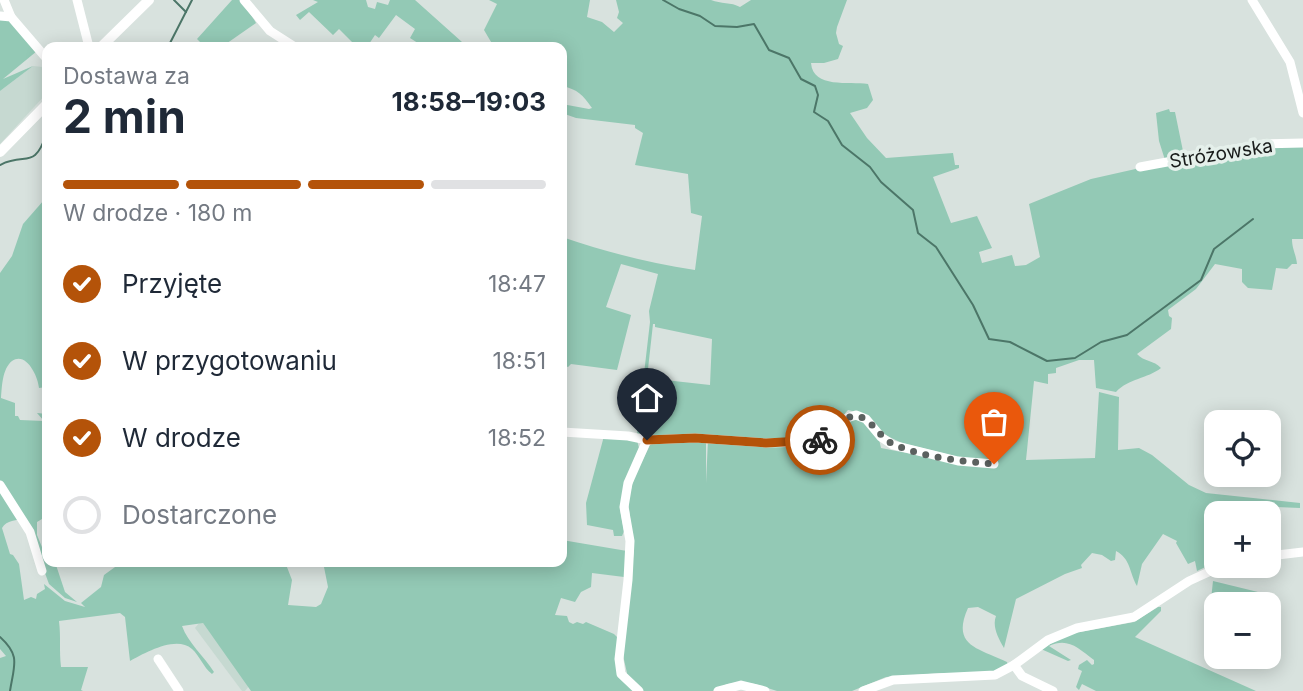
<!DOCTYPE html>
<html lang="pl">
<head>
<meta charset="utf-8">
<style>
	body { margin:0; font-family:Inter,sans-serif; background:#f2f2f3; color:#1f2937; height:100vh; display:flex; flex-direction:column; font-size:26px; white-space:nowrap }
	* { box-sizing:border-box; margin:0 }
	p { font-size:23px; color:#747a83 }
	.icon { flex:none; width:38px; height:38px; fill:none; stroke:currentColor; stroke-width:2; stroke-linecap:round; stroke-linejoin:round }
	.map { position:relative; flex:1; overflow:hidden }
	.drawer { position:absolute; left:42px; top:42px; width:525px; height:525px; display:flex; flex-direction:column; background:#fff; border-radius:14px; box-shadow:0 4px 18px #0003 }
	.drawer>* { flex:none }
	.buttons { position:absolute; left:1204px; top:410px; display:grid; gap:14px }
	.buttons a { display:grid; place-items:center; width:77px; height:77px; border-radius:14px; background:#fff; box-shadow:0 4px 18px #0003; font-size:35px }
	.pin { position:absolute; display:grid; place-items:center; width:60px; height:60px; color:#fff; margin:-72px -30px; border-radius:50% 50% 50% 0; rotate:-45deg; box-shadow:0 0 7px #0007 }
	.pin .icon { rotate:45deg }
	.courier { position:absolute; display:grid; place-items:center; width:70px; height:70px; margin:-35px; border:5px solid #b45309; border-radius:50%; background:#fff; color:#222; box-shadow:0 2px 9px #0007 }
	.headline em { font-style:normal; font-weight:700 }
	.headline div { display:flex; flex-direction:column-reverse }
	.headline { display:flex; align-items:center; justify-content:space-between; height:119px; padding:0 21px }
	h1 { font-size:46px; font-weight:700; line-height:52px }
	.bar { display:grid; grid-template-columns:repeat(4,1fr); gap:10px 7px; align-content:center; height:84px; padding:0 21px }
	.bar i { height:9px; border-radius:5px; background:#e0e1e3 }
	.bar .active { background:#b45309 }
	.bar p { grid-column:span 4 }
	ol { padding:0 21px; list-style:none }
	li { display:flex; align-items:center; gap:21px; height:77px }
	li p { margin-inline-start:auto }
	li .icon { padding:7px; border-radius:50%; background:#b45309; color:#fff; stroke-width:4 }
	li:last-child { color:#747a83 }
	li i { width:38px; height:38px; border:4px solid #e0e1e3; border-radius:50% }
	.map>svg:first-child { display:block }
	.built { fill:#c6d9d1 }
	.green { fill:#93c9b5; fill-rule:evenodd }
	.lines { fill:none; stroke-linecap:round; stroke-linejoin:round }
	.stream { stroke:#4c7668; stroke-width:2 }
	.minor { stroke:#fff; stroke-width:9 }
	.major { stroke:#fff; stroke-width:10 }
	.done { stroke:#5b615f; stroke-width:7; stroke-dasharray:0 12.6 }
	.route { stroke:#b45309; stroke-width:9 }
	.labels { text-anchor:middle; stroke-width:7; stroke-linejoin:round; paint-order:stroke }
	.street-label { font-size:19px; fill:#181b1a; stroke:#e5f0eb }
</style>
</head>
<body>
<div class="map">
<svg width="1303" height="691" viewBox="0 0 1303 691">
	<rect width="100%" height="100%" fill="#d8e2de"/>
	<g class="built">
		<polygon points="33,66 43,67 47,72 47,93 0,144 0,91"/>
		<polygon points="200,622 203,623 249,686 245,691 242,691 195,628"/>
	</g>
	<g class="green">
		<path d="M232,0H242C245,9 252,15 256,23L223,46L205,47L197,39Z"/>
		<polygon points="313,0 366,0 368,7 375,9 377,2 388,5 390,0 415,0 462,42 457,47 434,47 430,44 424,47 410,38 415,29 396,15 379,38 375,35 367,47 357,47 339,29 333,35 309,12 300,20 296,15 318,2"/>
		<path d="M489,0H590L587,17L602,22L614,32L623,23L617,18L619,12L616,0H711C721,4 731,2 740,7L751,0H847L837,27L836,33L839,44L843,46L838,59L824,63H811C813,89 849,81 868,84L873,100L867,108L850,113L867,138L886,158L953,153L955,165H959V168L933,177L951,223L977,216L992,248L979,252L982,263L1012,255L1015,266L1026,265L1040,257L1029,204L1091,179L1140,168L1267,145L1303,144V239H1292C1292,249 1296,254 1297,264H1292L1287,269L1276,268L1272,290L1248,288L1242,282V269L1215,264L1196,289L1168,310L1169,316L1172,318L1171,329L1137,354C1144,362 1154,360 1161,368C1147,379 1129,378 1116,392L1096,388L1094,360H1079L1056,368V373L1048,374V384L1034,381L1026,460L1095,458L1099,392L1119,397L1118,450L1139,448L1152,455L1189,485L1206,493L1300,503V508L1252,506V513H1216V562L1197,571L1195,561L1188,564L1176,543L1177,541L1163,534L1142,564L1137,586C1129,572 1131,559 1116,551L1115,560L1111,561L1102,555L1092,553L1081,565L1082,568L1065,574L1016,599L1004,648C998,638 992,626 996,616L978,607L968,608C951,646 978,648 1007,662L1008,665L996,671L964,676L942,673L886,677L852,691H777L755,684L741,682L727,684L713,691H641L625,675L627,673L622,651V637L634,551L628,500L635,475L650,445L658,441H706V483L708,440L760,444L819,442L855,417C868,422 879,433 881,448L973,466H996L998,461L966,459L902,443L883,434L865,414L848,410L826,435L822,437L768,440L637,434L650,322L649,311L658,274L621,264L606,307L631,315L617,370L571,364L568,367L562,365V237C606,252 649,263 695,270L702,216L691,213L688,174L635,165L643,133L635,128V125L576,118L562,113V104L589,109L592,108C583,95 577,89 562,86V47H494L484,30L497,4ZM653,324H655V327L712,339L710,385L647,378Z"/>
		<polygon points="0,18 10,20 37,51 3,79 33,66 0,91"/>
		<polygon points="1169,109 1170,112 1175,112 1184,156 1165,160 1159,141 1156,113"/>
		<path d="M44,200L47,204V387L39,388C38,376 26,351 12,361C2,369 2,387 1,398L15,403V416H18L20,420L44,421L37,413L47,414V511L43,512L42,519L37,522V535L44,552H47V562H55L65,592L77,602L65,598L49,584L25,519C16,520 7,520 2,528L10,554L13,555L19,564L24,600L31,597L36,599L37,594L45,589L44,584L65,601L85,607L81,603L101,587L104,575L122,562H285L292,580L288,605L316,607L321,604L328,587L323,562H562V540L627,551L624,577L592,573L591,587L581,592L575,602L561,598L555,615L567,616L569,622L573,624L577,622L583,624L586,622L614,634L618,638C614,666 614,670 634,691H251L203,623L182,626C188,643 204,656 214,672L212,674C203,667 200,656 192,649C176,635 145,653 130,661L125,617L120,613L59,621C61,637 59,651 61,667H88L81,690L83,691H0V658L6,656L0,649V273L12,256L23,224Z"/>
		<polygon points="604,436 637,440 639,448 620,509 624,531 622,536 614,536 613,530 587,525 586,503"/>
		<polygon points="1213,581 1258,592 1254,604 1216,604 1216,621 1209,618"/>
		<path d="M1158,607H1161V611L1135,637L1256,691H1096L1082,684L1079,690L1076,687L1082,671L1078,669L1079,665L1087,660L1092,665L1094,664V660C1078,648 1068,637 1049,646L1071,660L1068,661L1041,649L1069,634L1134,622Z"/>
	</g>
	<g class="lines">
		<g class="stream">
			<polyline points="174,0 186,12"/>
			<polyline points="663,0 679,9 700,16 715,26 737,27 754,24 769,50 789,58 801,79 815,86 818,95 814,112 828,121 842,145 870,167 881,182 913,210 918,233 936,247 973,305 989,339 1010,342 1047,361 1075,358 1101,342 1127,335 1201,280 1214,249 1253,219"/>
			<polyline points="168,47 192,0"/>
			<path d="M0,165C27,151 33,172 47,133"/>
			<path d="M0,637C21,656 14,665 10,691"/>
		</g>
		<g class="minor">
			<polyline points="4,0 11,17"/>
			<polyline points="77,0 89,47"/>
			<polyline points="244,0 270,31 295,47"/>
			<polyline points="1252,0 1290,62 1303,113"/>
			<polyline points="0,16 11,17 47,59"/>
			<polyline points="1140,167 1264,144 1303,143"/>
			<polyline points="562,432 628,436 647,440 695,438 766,443 811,442 825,438 847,418 856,415 866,419 881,437 893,445 958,461 994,464"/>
			<polyline points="0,485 30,532 42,571"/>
			<polyline points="1269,556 1303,552"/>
			<polyline points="158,659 179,691"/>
			<polyline points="1014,665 1022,676 1053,691"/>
			<polyline points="639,691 621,674 619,659 628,580 630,541 624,507 628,483 647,440"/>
			<polyline points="718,691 741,685 765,691"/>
			<polyline points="863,691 893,680 995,675 1014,665 1048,640 1077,628 1134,617 1189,581 1224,565"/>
		</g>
		<g class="major">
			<polyline points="101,47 149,0"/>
			<polyline points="0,152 47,104"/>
		</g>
	</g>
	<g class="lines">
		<path class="done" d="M820,440C834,436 842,416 855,416C871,416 879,438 893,444C924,458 961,461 994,464"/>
		<polyline class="route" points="647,440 695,438 766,443 820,440"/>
	</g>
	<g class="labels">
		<g class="street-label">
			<text transform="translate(1221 153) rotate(-9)" y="7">Stróżowska</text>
		</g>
	</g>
</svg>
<div class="buttons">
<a><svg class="icon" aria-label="locate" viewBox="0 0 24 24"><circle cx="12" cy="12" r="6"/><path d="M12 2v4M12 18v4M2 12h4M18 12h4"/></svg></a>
<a>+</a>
<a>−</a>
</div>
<div class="pin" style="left:994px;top:464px;background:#ea580c"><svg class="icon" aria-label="bag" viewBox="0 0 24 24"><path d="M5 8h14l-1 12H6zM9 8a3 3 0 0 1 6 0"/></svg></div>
<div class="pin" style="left:647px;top:440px;background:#1f2937"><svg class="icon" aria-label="home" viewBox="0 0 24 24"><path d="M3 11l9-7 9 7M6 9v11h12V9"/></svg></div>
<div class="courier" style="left:820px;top:440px"><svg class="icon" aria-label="bike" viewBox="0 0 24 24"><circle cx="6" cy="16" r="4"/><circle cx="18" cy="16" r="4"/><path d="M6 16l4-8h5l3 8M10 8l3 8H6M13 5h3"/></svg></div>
<section class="drawer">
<div class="headline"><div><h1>2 min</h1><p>Dostawa za</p></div><em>18:58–19:03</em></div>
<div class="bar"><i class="active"></i><i class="active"></i><i class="active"></i><i></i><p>W drodze · 180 m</p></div>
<ol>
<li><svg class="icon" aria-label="check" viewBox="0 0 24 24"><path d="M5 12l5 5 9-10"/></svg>Przyjęte<p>18:47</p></li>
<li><svg class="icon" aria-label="check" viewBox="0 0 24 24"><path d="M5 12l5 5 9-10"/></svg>W przygotowaniu<p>18:51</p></li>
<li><svg class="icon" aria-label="check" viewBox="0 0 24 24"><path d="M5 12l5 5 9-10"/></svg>W drodze<p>18:52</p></li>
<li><i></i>Dostarczone</li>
</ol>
</section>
</div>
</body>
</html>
